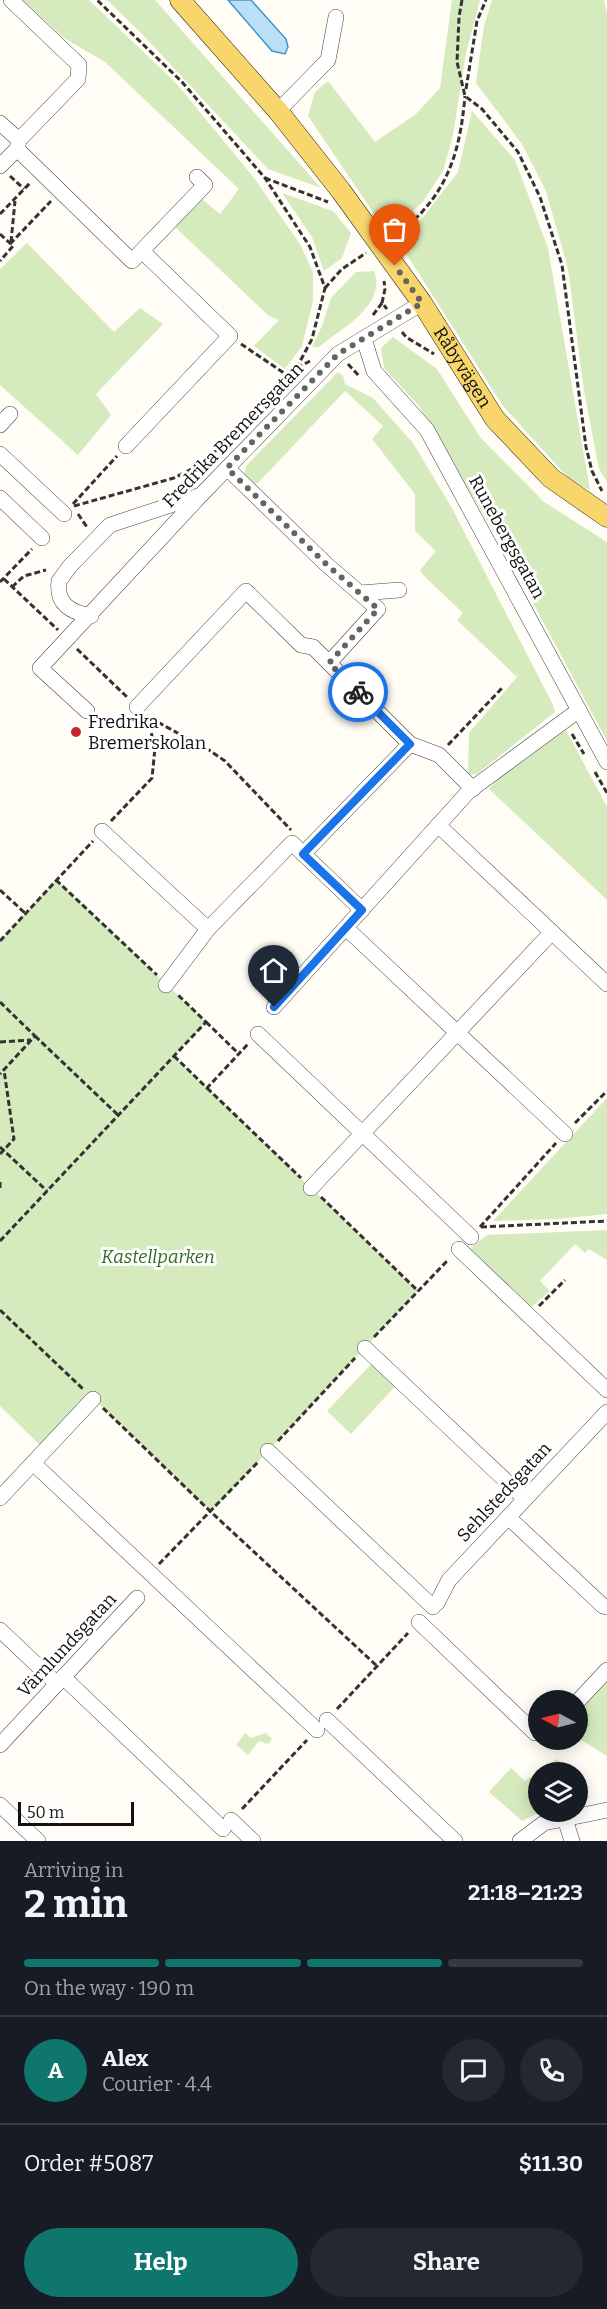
<!DOCTYPE html>
<html lang="en">
<head>
<meta charset="utf-8">
<style>
	body { margin:0; font-family:Bitter,serif; background:#242831; color:#f1f3f6; height:100vh; display:flex; flex-direction:column; font-size:22px; white-space:nowrap }
	* { box-sizing:border-box; margin:0 }
	p { font-size:20px; color:#9ea1a6 }
	.icon { flex:none; width:33px; height:33px; fill:none; stroke:currentColor; stroke-width:2; stroke-linecap:round; stroke-linejoin:round }
	.map { position:relative; height:1841px; overflow:hidden }
	.side { display:flex; flex-direction:column; background:#171b24; flex:1 }
	.side>* { flex:none }
	.needle { width:39px; rotate:277deg }
	.controls { position:absolute; left:528px; top:1690px; display:grid; gap:12px }
	.controls a { display:grid; place-items:center; width:60px; height:60px; border-radius:50%; background:#171b24; box-shadow:0 3px 15px #0003; font-size:30px }
	.scale { position:absolute; left:18px; bottom:15px; width:116px; box-sizing:border-box; padding-left:6px; border:3px solid #111; border-top:0; font-size:16px; line-height:21px; white-space:nowrap; color:#111; -webkit-text-stroke:4px #fff; paint-order:stroke }
	.pin { position:absolute; display:grid; place-items:center; width:51px; height:51px; color:#fff; margin:-62px -26px; border-radius:50% 50% 50% 0; rotate:-45deg; box-shadow:0 0 6px #0007 }
	.pin .icon { rotate:45deg }
	.courier { position:absolute; display:grid; place-items:center; width:60px; height:60px; margin:-30px; border:4px solid #1a73e8; border-radius:50%; background:#fff; color:#222; box-shadow:0 2px 8px #0007 }
	.headline em { font-style:normal; font-weight:700 }
	.headline div { display:flex; flex-direction:column-reverse }
	.headline { display:flex; align-items:center; justify-content:space-between; height:102px; padding:0 24px }
	h1 { font-size:39px; font-weight:700; line-height:45px }
	.bar { display:grid; grid-template-columns:repeat(4,1fr); gap:9px 6px; align-content:center; height:72px; padding:0 24px }
	.bar i { height:8px; border-radius:4px; background:#363941 }
	.bar .active { background:#0f766e }
	.bar p { grid-column:span 4 }
	.line { display:flex; align-items:center; gap:15px; padding:0 24px; border-top:2px solid #363941 }
	.line div { flex:1 }
	.round { display:grid; place-items:center; flex:none; width:63px; height:63px; border-radius:32px; background:#242831 }
	.primary-button { display:flex; gap:12px; margin-top:auto; padding:12px 24px }
	.primary-button a { flex:1; height:69px; border-radius:36px; background:#0f766e; color:#fff; font-size:24px; font-weight:700; line-height:69px; text-align:center }
	.primary-button a+a { background:#242831; color:#f1f3f6 }
	.map>svg:first-child { display:block }
	.green { fill:#d5ebbd }
	.water { fill:#b9e0f7; stroke:#3f96cf; stroke-width:1.5 }
	.lines { fill:none; stroke-linecap:round; stroke-linejoin:round }
	.minor-casing { stroke:#444; stroke-width:16 }
	.major-casing { stroke:#222; stroke-width:21 }
	.path { stroke:#333; stroke-width:3; stroke-dasharray:6 3; stroke-linecap:butt }
	.minor { stroke:#fff; stroke-width:15 }
	.major { stroke:#f9d66b; stroke-width:20 }
	.done { stroke:#646461; stroke-width:6; stroke-dasharray:0 10.8 }
	.route { stroke:#1a73e8; stroke-width:8 }
	.poi-dot { fill:#c4262e; stroke:#fff; stroke-width:2 }
	.labels { text-anchor:middle; stroke-width:6; stroke-linejoin:round; paint-order:stroke }
	.street-label { font-size:18px; fill:#111; stroke:#fff }
	.poi-label { font-size:18px; fill:#111; stroke:#fff; text-anchor:start }
	.park-label { font-size:18px; font-style:italic; fill:#2f6b1f; stroke:#fff }
</style>
</head>
<body>
<div class="map">
<svg width="607" height="1841" viewBox="0 0 607 1841">
	<rect width="100%" height="100%" fill="#fffdf5"/>
	<g class="green">
		<polygon points="23,0 89,0 176,83 254,178 300,244 313,272 313,301 302,346 285,369 254,346 279,320 269,316 175,227 202,199 220,214 239,189 105,62 64,38"/>
		<polygon points="107,0 155,0 321,188 268,169 143,35"/>
		<polygon points="452,0 480,0 466,53 453,135 443,171 422,203 407,215 391,214 377,218 308,116 315,92 328,81 375,142 416,114 440,88"/>
		<polygon points="492,0 604,0 607,14 607,482 599,469 584,391 568,269 546,191 522,144 476,83 484,26"/>
		<polygon points="472,111 515,160 548,248 590,490 572,482 503,406 407,255 414,229 458,172"/>
		<polygon points="282,193 333,211 351,233 342,258 324,271 312,237"/>
		<polygon points="27,243 114,332 140,308 163,324 96,394 111,415 78,455 0,385 0,269"/>
		<path d="M374,271C387,305 342,328 319,347H312L322,326L331,298L356,272Z"/>
		<polygon points="393,337 437,369 480,437 544,502 607,542 607,741 503,547 419,406 384,368 381,348"/>
		<polygon points="338,372 343,376 345,384 373,398 413,443 453,510 553,705 555,712 477,774 468,775 469,733 517,677 457,620 463,613 423,575 420,570 436,551 415,531 415,494 372,439 383,426 345,391 258,483 253,484 244,475 246,466"/>
		<polygon points="566,730 607,807 607,900 489,789 500,776"/>
		<polygon points="56,880 206,1022 174,1056 418,1291 211,1512 94,1399 45,1450 0,1406 0,941"/>
		<polygon points="607,1098 607,1214 557,1219 493,1221"/>
		<polygon points="607,1230 607,1260 589,1249 585,1253 575,1244 540,1281 550,1291 529,1309 469,1249 487,1235"/>
		<polygon points="376,1359 400,1381 351,1434 327,1411"/>
		<polygon points="607,1679 607,1756 578,1738 578,1714"/>
		<polygon points="245,1733 251,1738 266,1733 272,1739 268,1744 259,1741 248,1755 236,1745"/>
		<polygon points="557,1759 572,1773 538,1773 538,1812 540,1812 522,1821 489,1792 511,1768 525,1781"/>
	</g>
	<polygon class="water" points="228,0 251,0 286,39 288,47 285,54 272,51"/>
	<g class="lines">
		<g class="minor-casing">
			<g id="minor">
				<polyline points="11,0 79,65 78,79 19,140"/>
				<polyline points="278,111 328,60 336,17"/>
				<polyline points="0,123 19,140 17,149 0,166"/>
				<polyline points="17,149 132,261 205,185 197,177"/>
				<polyline points="364,339 374,371 427,430 607,762"/>
				<polyline points="0,425 10,414"/>
				<polyline points="126,446 230,336 142,251"/>
				<polyline points="0,454 64,514"/>
				<polyline points="227,468 326,564 378,609 329,663"/>
				<polyline points="0,498 42,538"/>
				<polyline points="360,593 399,590"/>
				<path d="M91,616C70,612 56,604 59,581L70,566L110,525L198,496"/>
				<polyline points="137,707 246,591 301,645 313,647 410,744 303,854"/>
				<polyline points="87,711 40,668 201,495 338,354 422,303"/>
				<polyline points="410,744 439,755 473,789"/>
				<polyline points="438,825 607,984"/>
				<polyline points="102,831 208,929"/>
				<polyline points="346,928 565,1134"/>
				<polyline points="166,985 208,929 292,843 362,910"/>
				<polyline points="274,1007 469,791 579,710"/>
				<polyline points="258,1034 471,1237"/>
				<polyline points="311,1188 552,932"/>
				<polyline points="459,1249 607,1390"/>
				<polyline points="365,1348 525,1499"/>
				<polyline points="268,1451 433,1607"/>
				<polyline points="33,1463 317,1730"/>
				<polyline points="0,1498 93,1399"/>
				<polyline points="508,1517 603,1606 607,1607"/>
				<polyline points="437,1603 449,1580 607,1412"/>
				<polyline points="419,1622 535,1733 538,1732"/>
				<polyline points="0,1630 57,1684"/>
				<polyline points="63,1677 223,1829"/>
				<polyline points="578,1701 607,1670"/>
				<polyline points="327,1720 455,1841"/>
				<polyline points="0,1745 137,1598"/>
				<polyline points="0,1805 38,1841"/>
				<polyline points="565,1819 572,1841"/>
				<polyline points="231,1820 253,1841"/>
				<polyline points="520,1841 544,1823 607,1810"/>
			</g>
		</g>
		<g class="major-casing">
			<g id="major">
				<path id="s1" d="M180,0L278,111L341,191L422,303L495,419L551,478L607,517"/>
			</g>
		</g>
		<g class="path">
			<polyline points="462,0 459,17 457,62 465,96 482,109 518,152 540,197 562,265 586,447 592,471 602,491"/>
			<polyline points="466,89 477,21 486,0"/>
			<polyline points="10,176 24,189"/>
			<polyline points="265,178 328,202"/>
			<polyline points="0,214 31,182"/>
			<polyline points="0,234 13,246 0,261"/>
			<path d="M392,235C402,228 414,221 422,212C453,178 461,140 465,96"/>
			<polyline points="11,242 15,201"/>
			<polyline points="10,244 51,201"/>
			<polyline points="325,288 342,269 366,253"/>
			<polyline points="382,303 385,289 384,281"/>
			<polyline points="373,315 382,303 387,309"/>
			<polyline points="402,332 406,337 434,354"/>
			<polyline points="241,344 287,375"/>
			<polyline points="348,364 360,377"/>
			<polyline points="297,368 310,361"/>
			<polyline points="73,504 117,456"/>
			<polyline points="74,506 174,478 205,462 287,375 296,369 312,339 325,288 310,247 265,178 182,82 97,0"/>
			<polyline points="78,514 87,527"/>
			<polyline points="4,579 58,630"/>
			<polyline points="0,582 32,549"/>
			<polyline points="12,587 24,576 46,570"/>
			<polyline points="77,649 127,697"/>
			<polyline points="150,718 209,750 225,761 291,830"/>
			<polyline points="572,734 584,754"/>
			<polyline points="448,745 503,687"/>
			<polyline points="595,772 607,793"/>
			<polyline points="111,821 152,778 155,748 147,716"/>
			<polyline points="56,880 157,975"/>
			<polyline points="0,890 25,913"/>
			<polyline points="0,941 93,841"/>
			<polyline points="0,1002 35,1036 0,1074"/>
			<polyline points="206,1022 239,1054"/>
			<polyline points="35,1036 118,1115"/>
			<polyline points="0,1042 31,1040"/>
			<polyline points="174,1056 207,1088 248,1044"/>
			<polyline points="207,1088 301,1178"/>
			<polyline points="575,1123 607,1091"/>
			<polyline points="0,1147 47,1191"/>
			<polyline points="0,1154 14,1139 4,1070"/>
			<polyline points="0,1182 0,1190"/>
			<polyline points="321,1197 417,1290"/>
			<polyline points="480,1227 556,1143"/>
			<polyline points="481,1227 607,1221"/>
			<polyline points="0,1241 206,1022 177,994"/>
			<polyline points="539,1306 565,1280"/>
			<polyline points="0,1310 83,1389"/>
			<polyline points="374,1337 448,1260"/>
			<polyline points="103,1408 211,1512 377,1666"/>
			<polyline points="278,1441 355,1358"/>
			<polyline points="159,1564 259,1461"/>
			<polyline points="337,1709 408,1633"/>
			<polyline points="242,1809 307,1740"/>
		</g>
		<use href="#minor" class="minor"/>
		<use href="#major" class="major"/>
	</g>
	<g class="lines">
		<polyline class="done" points="358,692 329,663 378,609 326,564 227,468 338,354 422,303 395,266"/>
		<polyline class="route" points="274,1007 362,910 303,854 410,744 358,692"/>
	</g>
	<circle class="poi-dot" cx="76" cy="732" r="6"/>
	<g class="labels">
		<g class="street-label">
			<text dy="6" stroke="none"><textPath href="#s1" startOffset="464">Råbyvägen</textPath></text>
			<text transform="translate(233 435) rotate(-46)" y="6">Fredrika Bremersgatan</text>
			<text transform="translate(507 537) rotate(61)" y="6">Runebergsgatan</text>
			<text transform="translate(504 1492) rotate(-47)" y="6">Sehlstedsgatan</text>
			<text transform="translate(67 1645) rotate(-47)" y="6">Värnlundsgatan</text>
		</g>
		<g class="poi-label">
			<text x="88" y="728">Fredrika<tspan x="88" dy="21">Bremerskolan</tspan></text>
		</g>
		<g class="park-label">
			<text x="158" y="1263">Kastellparken</text>
		</g>
	</g>
</svg>
<div class="controls">
<a><svg class="needle" viewBox="-14 -14 28 28"><path d="M0-13l5 13h-10z" fill="#e53935"/><path d="M0 13l5-13h-10z" fill="#9ea1a6"/></svg></a>
<a><svg class="icon" aria-label="layers" viewBox="0 0 24 24"><path d="M12 4l9 5-9 5-9-5zM3 14l9 5 9-5"/></svg></a>
</div>
<div class="scale">50 m</div>
<div class="pin" style="left:395px;top:266px;background:#ea580c"><svg class="icon" aria-label="bag" viewBox="0 0 24 24"><path d="M5 8h14l-1 12H6zM9 8a3 3 0 0 1 6 0"/></svg></div>
<div class="pin" style="left:274px;top:1007px;background:#1f2937"><svg class="icon" aria-label="home" viewBox="0 0 24 24"><path d="M3 11l9-7 9 7M6 9v11h12V9"/></svg></div>
<div class="courier" style="left:358px;top:692px"><svg class="icon" aria-label="bike" viewBox="0 0 24 24"><circle cx="6" cy="16" r="4"/><circle cx="18" cy="16" r="4"/><path d="M6 16l4-8h5l3 8M10 8l3 8H6M13 5h3"/></svg></div>
</div>
<section class="side">
<div class="headline"><div><h1>2 min</h1><p>Arriving in</p></div><em>21:18–21:23</em></div>
<div class="bar"><i class="active"></i><i class="active"></i><i class="active"></i><i></i><p>On the way · 190 m</p></div>
<div class="line" style="height:108px"><b class="round" style="background:#0f766e;color:#fff">A</b><div><b>Alex</b><p>Courier · 4.4</p></div><a class="round"><svg class="icon" aria-label="chat" viewBox="0 0 24 24"><path d="M4 5h16v11H9l-5 4z"/></svg></a><a class="round"><svg class="icon" aria-label="phone" viewBox="0 0 24 24"><path d="M5 4h4l2 5-3 2q2 4 5 5l2-3 5 2v4C11 20 4 13 5 4z"/></svg></a></div>
<div class="line" style="height:78px"><div>Order #5087</div><b>$11.30</b></div>
<div class="primary-button"><a>Help</a><a>Share</a></div>
</section>
</body>
</html>
